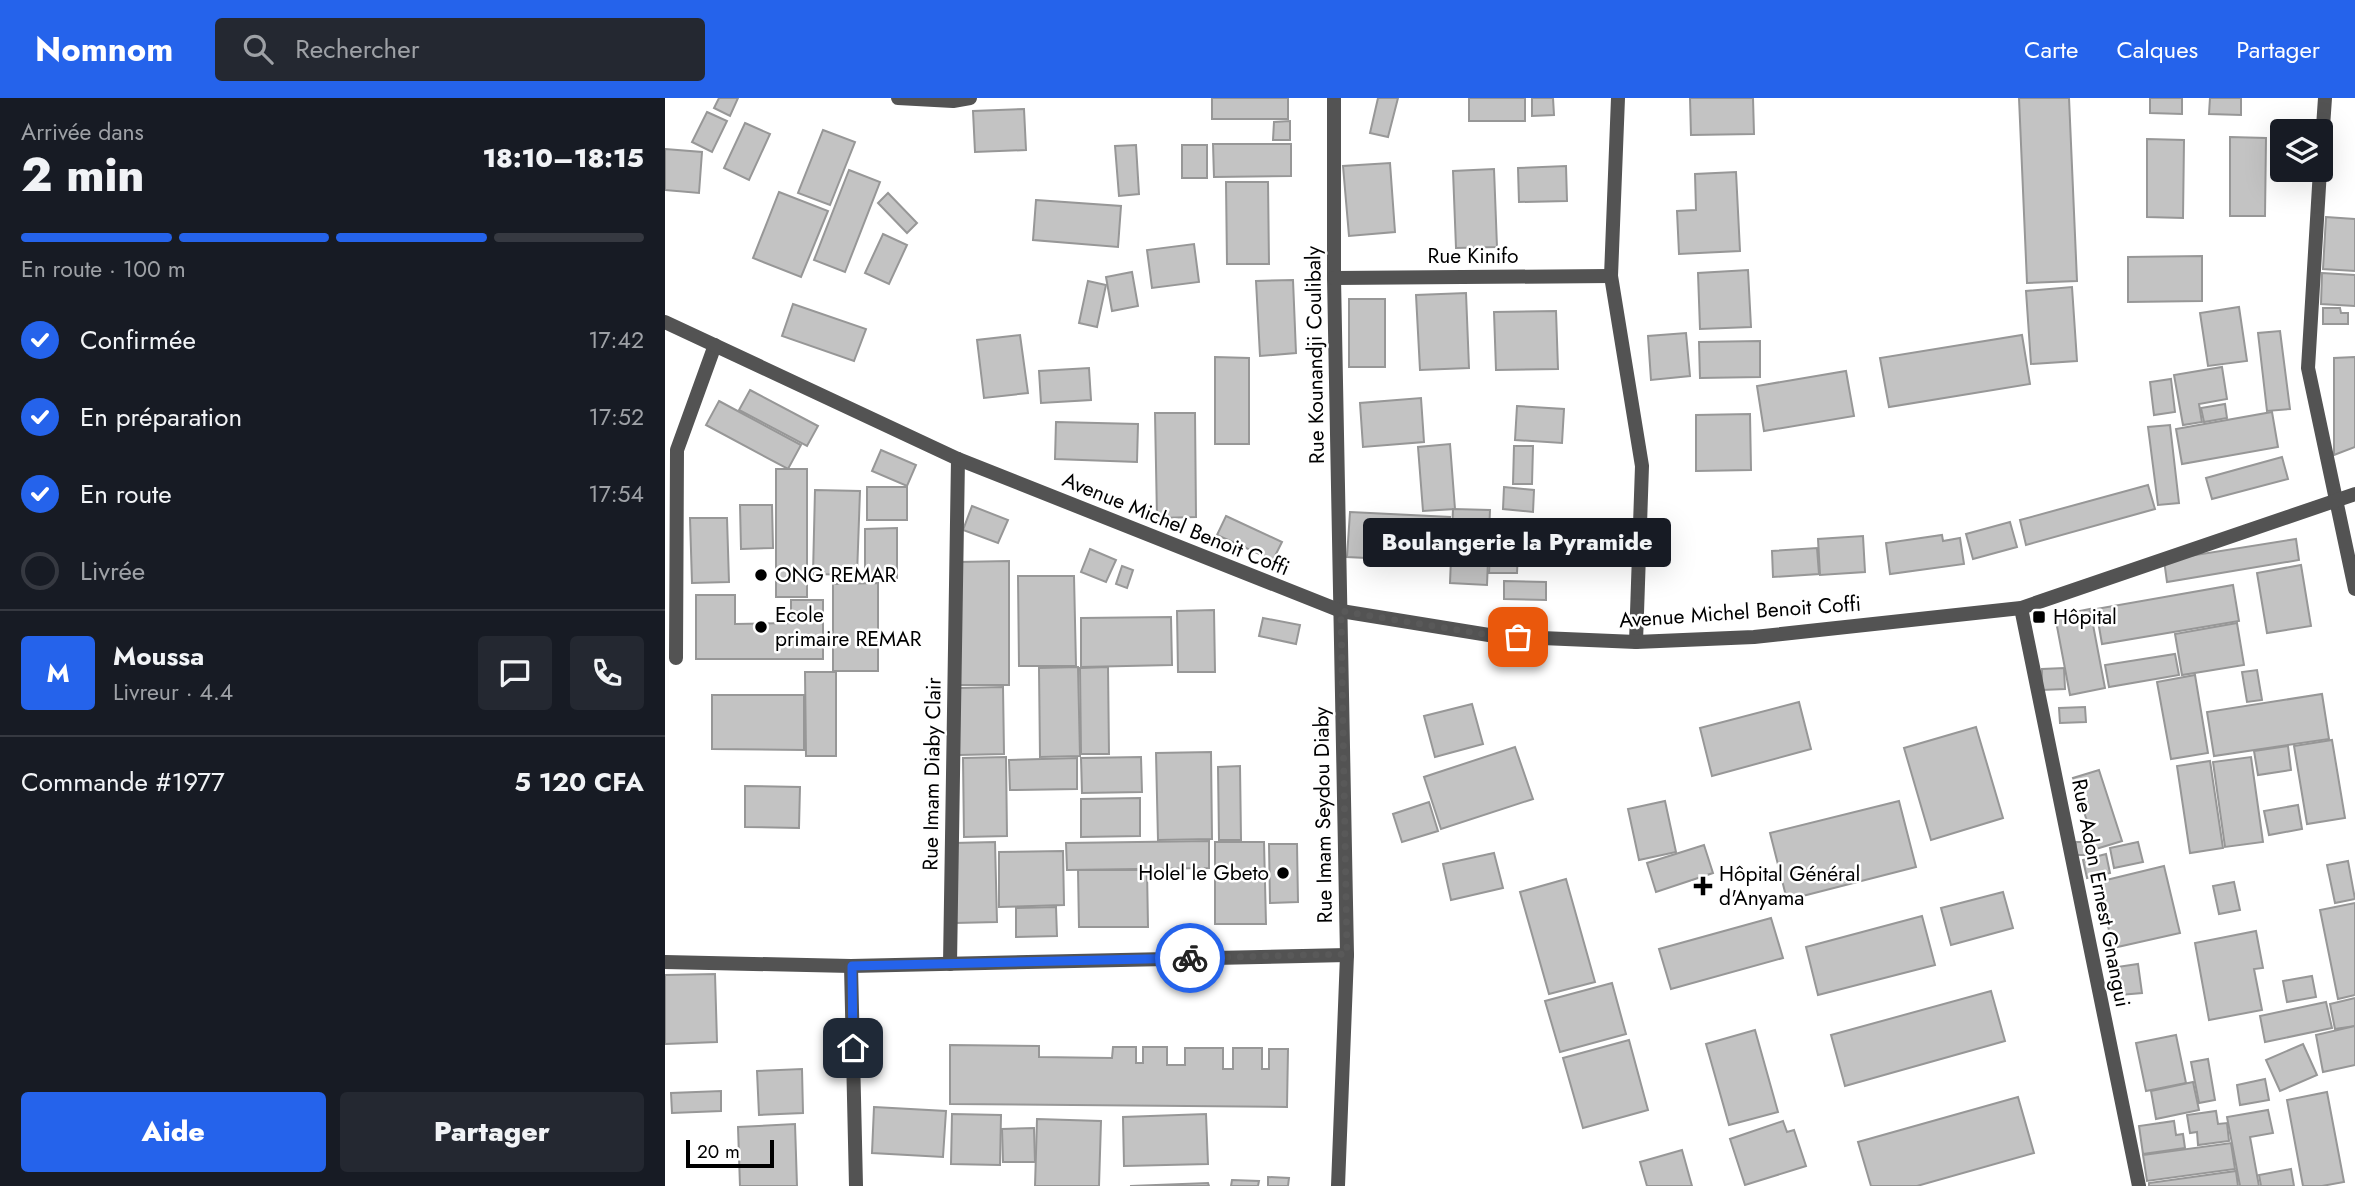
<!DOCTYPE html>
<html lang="fr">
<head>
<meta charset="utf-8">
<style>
	body { margin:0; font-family:Jost,sans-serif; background:#242831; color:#f1f3f6; height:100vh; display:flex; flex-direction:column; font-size:26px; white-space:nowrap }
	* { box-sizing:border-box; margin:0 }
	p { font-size:23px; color:#9ea1a6 }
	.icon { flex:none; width:38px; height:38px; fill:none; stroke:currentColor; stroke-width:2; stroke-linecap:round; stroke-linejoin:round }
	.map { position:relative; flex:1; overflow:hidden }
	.sheet { display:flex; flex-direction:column; background:#171b24; width:665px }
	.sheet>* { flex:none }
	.buttons { position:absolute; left:1605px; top:21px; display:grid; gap:14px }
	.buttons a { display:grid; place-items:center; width:63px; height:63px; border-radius:7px; background:#171b24; box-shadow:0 7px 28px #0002; font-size:35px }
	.scale { position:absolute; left:21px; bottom:18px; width:88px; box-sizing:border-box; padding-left:7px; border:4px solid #000; border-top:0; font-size:19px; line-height:24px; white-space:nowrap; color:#000; -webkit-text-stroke:5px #fff; paint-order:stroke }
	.pin { position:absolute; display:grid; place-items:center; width:60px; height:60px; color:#fff; margin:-30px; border-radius:14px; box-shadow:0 4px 10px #0006 }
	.courier { position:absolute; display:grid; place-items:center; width:70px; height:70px; margin:-35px; border:5px solid #2563eb; border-radius:50%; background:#fff; color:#222; box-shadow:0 2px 9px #0007 }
	.bubble { position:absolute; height:49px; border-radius:7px; background:#171b24; box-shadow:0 7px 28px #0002; font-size:23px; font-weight:800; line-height:49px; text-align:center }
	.summary em { font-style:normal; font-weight:800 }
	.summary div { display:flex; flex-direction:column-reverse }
	.summary { display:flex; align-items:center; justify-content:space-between; height:119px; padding:0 21px }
	h1 { font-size:46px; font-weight:800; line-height:52px }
	.bar { display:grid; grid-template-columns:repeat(4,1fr); gap:10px 7px; align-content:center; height:84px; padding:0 21px }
	.bar i { height:9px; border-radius:5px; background:#363941 }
	.bar .active { background:#2563eb }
	.bar p { grid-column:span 4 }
	.line { display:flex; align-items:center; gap:18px; padding:0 21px; border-top:2px solid #363941 }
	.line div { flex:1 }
	.round { display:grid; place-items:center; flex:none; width:74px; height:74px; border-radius:7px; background:#242831 }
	ol { padding:0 21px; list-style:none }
	li { display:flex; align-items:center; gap:21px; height:77px }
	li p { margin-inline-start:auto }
	li .icon { padding:7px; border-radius:50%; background:#2563eb; color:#fff; stroke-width:4 }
	li:last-child { color:#9ea1a6 }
	li i { width:38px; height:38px; border:4px solid #363941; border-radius:50% }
	.cta { display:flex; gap:14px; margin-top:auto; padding:14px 21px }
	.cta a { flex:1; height:80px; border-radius:7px; background:#2563eb; color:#fff; font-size:28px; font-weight:800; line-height:80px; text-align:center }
	.cta a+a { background:#242831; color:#f1f3f6 }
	header { display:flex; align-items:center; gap:42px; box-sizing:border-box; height:98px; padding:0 35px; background:#2563eb; color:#fff }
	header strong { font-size:33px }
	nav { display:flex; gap:38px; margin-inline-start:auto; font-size:24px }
	.search { width:490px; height:63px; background:#242831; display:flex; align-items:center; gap:18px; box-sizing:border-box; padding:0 24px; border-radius:7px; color:#9ea1a6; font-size:26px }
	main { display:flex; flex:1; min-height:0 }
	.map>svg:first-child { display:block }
	.building { fill:#c3c3c3; stroke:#979797; stroke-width:2 }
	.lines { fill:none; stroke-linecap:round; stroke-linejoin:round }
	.minor { stroke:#535353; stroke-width:14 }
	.tertiary { stroke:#535353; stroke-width:14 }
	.done { stroke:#595959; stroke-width:7; stroke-dasharray:0 12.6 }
	.route { stroke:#2563eb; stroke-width:9 }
	.poi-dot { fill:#000; stroke:#fff; stroke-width:2.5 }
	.labels { text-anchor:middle; stroke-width:5; stroke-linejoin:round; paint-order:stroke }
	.street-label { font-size:21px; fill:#000; stroke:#fff }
	.poi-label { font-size:21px; fill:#000; stroke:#fff; text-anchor:start }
</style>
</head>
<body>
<header>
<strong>Nomnom</strong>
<div class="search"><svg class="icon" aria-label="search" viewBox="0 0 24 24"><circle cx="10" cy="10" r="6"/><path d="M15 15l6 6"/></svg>Rechercher</div>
<nav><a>Carte</a><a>Calques</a><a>Partager</a></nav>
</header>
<main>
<section class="sheet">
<div class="summary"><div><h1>2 min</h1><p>Arrivée dans</p></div><em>18:10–18:15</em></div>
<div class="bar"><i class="active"></i><i class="active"></i><i class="active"></i><i></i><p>En route · 100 m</p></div>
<ol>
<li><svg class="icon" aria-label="check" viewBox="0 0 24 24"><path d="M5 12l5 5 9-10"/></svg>Confirmée<p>17:42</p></li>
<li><svg class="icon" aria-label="check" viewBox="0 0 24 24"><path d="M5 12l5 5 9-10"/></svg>En préparation<p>17:52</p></li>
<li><svg class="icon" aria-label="check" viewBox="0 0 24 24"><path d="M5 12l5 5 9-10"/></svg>En route<p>17:54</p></li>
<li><i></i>Livrée</li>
</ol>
<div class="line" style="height:126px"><b class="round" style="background:#2563eb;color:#fff">M</b><div><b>Moussa</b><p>Livreur · 4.4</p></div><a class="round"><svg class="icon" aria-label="chat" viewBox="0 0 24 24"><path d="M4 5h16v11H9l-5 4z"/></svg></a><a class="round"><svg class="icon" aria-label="phone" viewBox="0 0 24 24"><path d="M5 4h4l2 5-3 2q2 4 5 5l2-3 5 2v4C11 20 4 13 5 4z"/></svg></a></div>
<div class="line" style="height:91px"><div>Commande #1977</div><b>5 120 CFA</b></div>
<div class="cta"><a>Aide</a><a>Partager</a></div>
</section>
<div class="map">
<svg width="1690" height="1088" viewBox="0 0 1690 1088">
	<rect width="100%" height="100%" fill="#fff"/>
	<g class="building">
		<polygon points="54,0 73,0 65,18 49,10"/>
		<rect x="547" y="0" width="76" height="21"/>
		<polygon points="713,0 733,0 723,39 705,35"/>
		<rect x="804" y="0" width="56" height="23"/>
		<polygon points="867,0 888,0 889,17 867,18"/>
		<polygon points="1025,0 1088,0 1089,36 1026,37"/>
		<polygon points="1354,0 1404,0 1412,183 1362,185"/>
		<polygon points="1485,0 1517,0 1517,16 1485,15"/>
		<polygon points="1545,0 1576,0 1576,17 1544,16"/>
		<polygon points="359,11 361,52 310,54 308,13"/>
		<polygon points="42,14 62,23 47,54 27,44"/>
		<polygon points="625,23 625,42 608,42 609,24"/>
		<polygon points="80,25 105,36 84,82 59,70"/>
		<polygon points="158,32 190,44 165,107 133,95"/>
		<polygon points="1565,39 1601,40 1600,118 1565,118"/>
		<polygon points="1482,41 1519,42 1518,120 1482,119"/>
		<polygon points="548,46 626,46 626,78 549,79"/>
		<polygon points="471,47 474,96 454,98 450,48"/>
		<rect x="517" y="47" width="25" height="33"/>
		<polygon points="0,51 37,54 34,95 0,92"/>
		<polygon points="725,65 730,134 684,138 678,68"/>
		<polygon points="901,68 902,103 854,104 853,70"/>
		<polygon points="829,71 832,149 791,150 788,73"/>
		<polygon points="184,72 215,84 180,174 149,162"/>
		<polygon points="1071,74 1075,153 1014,156 1012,113 1031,112 1030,76"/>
		<polygon points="561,84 603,84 604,166 562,166"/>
		<polygon points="114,94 163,113 136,179 88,160"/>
		<polygon points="223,95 252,125 242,135 213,105"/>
		<polygon points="371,102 456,108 453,149 368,142"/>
		<polygon points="1661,119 1690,121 1690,173 1658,171"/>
		<polygon points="218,136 242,147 224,186 200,175"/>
		<polygon points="529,146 534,184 487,190 482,152"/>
		<polygon points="1537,158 1537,203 1463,204 1463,159"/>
		<polygon points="1083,172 1086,229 1035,231 1033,175"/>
		<polygon points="467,174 473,208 447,213 441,179"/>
		<polygon points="1657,175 1690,177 1690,208 1656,206"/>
		<polygon points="628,182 631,255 595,258 591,183"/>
		<polygon points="423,183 441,187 432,229 414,225"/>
		<polygon points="1407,189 1412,263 1366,266 1361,193"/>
		<polygon points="801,195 804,270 755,272 751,197"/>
		<rect x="684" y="201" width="36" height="68"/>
		<polygon points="128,206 201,231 189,263 117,238"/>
		<polygon points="1574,209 1582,263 1543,268 1535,215"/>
		<polygon points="1658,210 1675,210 1676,215 1683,215 1683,226 1658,226"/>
		<polygon points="891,213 893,271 831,272 829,214"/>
		<polygon points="1615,233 1625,311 1602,313 1593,235"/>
		<polygon points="1021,235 1025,278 986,282 983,238"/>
		<polygon points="355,237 363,295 319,300 312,242"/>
		<polygon points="1357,237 1365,286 1224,309 1215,260"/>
		<polygon points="1095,243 1095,279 1035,280 1034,244"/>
		<polygon points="550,259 584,260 584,346 550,346"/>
		<polygon points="1690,259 1690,349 1669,357 1669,260"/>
		<polygon points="1557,269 1562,301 1534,306 1537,324 1518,327 1509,277"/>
		<polygon points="424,270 426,302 376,305 374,273"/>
		<polygon points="1181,273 1189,318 1099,333 1092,288"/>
		<polygon points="1506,281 1510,314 1489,317 1485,284"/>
		<polygon points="85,292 153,328 142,348 74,312"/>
		<polygon points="756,300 759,344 698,349 695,305"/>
		<polygon points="54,303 136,347 123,371 41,327"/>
		<polygon points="1560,306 1562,320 1539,324 1536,310"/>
		<polygon points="852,308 899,311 897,345 850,342"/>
		<polygon points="1607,314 1613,349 1517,366 1511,331"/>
		<polygon points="490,315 530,315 531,419 492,420"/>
		<polygon points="1085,316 1086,372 1031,373 1031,317"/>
		<polygon points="391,324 473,326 472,364 390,361"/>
		<polygon points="1505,327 1514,405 1493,407 1483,329"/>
		<polygon points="785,346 790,411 758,413 753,349"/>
		<polygon points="849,348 868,348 867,386 848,386"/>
		<polygon points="216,352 251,367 242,388 207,373"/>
		<polygon points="1617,359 1623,381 1547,401 1541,380"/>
		<rect x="111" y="371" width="31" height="128"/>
		<polygon points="1483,387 1490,411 1361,447 1355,422"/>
		<rect x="202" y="389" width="40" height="33"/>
		<polygon points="839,389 869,392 868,414 838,411"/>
		<polygon points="150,392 195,393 192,477 148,476"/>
		<polygon points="75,407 107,407 108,450 76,451"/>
		<polygon points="307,408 343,422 333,445 298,432"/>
		<polygon points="788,411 825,412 822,487 785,485"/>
		<polygon points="685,414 785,419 782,464 682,459"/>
		<polygon points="561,418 617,444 608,462 552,437"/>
		<polygon points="25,420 62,420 64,484 27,485"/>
		<polygon points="1345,424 1352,449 1308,461 1301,436"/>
		<polygon points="232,430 232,480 200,481 200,431"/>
		<polygon points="1277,437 1278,443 1295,440 1299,466 1225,476 1221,445"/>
		<polygon points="1198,438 1200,474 1155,477 1153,441"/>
		<polygon points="1631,441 1634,462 1502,484 1499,462"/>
		<polygon points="1152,450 1154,476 1108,479 1107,453"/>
		<polygon points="425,451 451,462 441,484 416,474"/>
		<polygon points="825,454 853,454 852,475 824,475"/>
		<polygon points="344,463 344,587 292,587 293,464"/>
		<polygon points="1636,467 1646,528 1602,535 1592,475"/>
		<polygon points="457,468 468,472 462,490 451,486"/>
		<polygon points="353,478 409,478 411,568 354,568"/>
		<polygon points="839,483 881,484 881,502 839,501"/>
		<polygon points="213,485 213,573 168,573 168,486"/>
		<polygon points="1568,487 1574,523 1437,546 1431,511"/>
		<polygon points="31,497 70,497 70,526 126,525 126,502 158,502 158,561 31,561"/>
		<polygon points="1425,511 1440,590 1405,597 1390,518"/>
		<polygon points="549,512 550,574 513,574 512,513"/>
		<polygon points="506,519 507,567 416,569 416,520"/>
		<polygon points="598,520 635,527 631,546 594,538"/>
		<polygon points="1572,525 1579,567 1517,577 1510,536"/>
		<polygon points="1510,556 1514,577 1444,589 1440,567"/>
		<polygon points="413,569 415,658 375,659 374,570"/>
		<polygon points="443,569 444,656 416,656 415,570"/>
		<polygon points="1399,570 1400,591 1377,592 1377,571"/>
		<polygon points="1592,572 1597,602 1582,604 1577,574"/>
		<polygon points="140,574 171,574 171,658 141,658"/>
		<polygon points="1530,577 1543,655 1506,661 1492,584"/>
		<polygon points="338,589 339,656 294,657 293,590"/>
		<polygon points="1657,596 1664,641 1549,658 1542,614"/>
		<polygon points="47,597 139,597 139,652 47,651"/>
		<polygon points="1134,604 1146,651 1047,678 1035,630"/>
		<polygon points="807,606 818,646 770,659 759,618"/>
		<polygon points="1420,609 1421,624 1395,625 1394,610"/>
		<polygon points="1311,629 1338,720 1266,742 1239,650"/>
		<polygon points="1667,642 1680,720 1642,726 1629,648"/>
		<polygon points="1623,648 1626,672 1593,677 1589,653"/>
		<polygon points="850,649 868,701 776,731 759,679"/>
		<polygon points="546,654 547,741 493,742 491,655"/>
		<polygon points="341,659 342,738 299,739 298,660"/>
		<polygon points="476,659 477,694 417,695 416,660"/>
		<polygon points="1586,659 1598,744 1560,749 1548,664"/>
		<polygon points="412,660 412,691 345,692 344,662"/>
		<polygon points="1545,663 1558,750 1525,755 1512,668"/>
		<polygon points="575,668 576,742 554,742 553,669"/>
		<polygon points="1434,672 1457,743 1431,751 1408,680"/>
		<polygon points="80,688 135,689 134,730 80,729"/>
		<polygon points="475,700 475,738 416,739 416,701"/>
		<polygon points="1000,703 1011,754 974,762 963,711"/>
		<polygon points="1234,703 1251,769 1122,802 1105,735"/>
		<polygon points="764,704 773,733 737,744 728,716"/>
		<polygon points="1633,707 1637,731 1604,737 1599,713"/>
		<polygon points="544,743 544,770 402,772 401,745"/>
		<polygon points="330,744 332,824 290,825 289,745"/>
		<polygon points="550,744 599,744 601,826 550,826"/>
		<rect x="1411" y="744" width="17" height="13"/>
		<polygon points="1473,744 1478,764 1449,770 1445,750"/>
		<polygon points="604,746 632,746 633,804 605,805"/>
		<polygon points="1039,747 1048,775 991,794 982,765"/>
		<polygon points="398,753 399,807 334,809 334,754"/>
		<polygon points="829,755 838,790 786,802 778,766"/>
		<polygon points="1441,756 1445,775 1422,780 1418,762"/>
		<polygon points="1683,763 1690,801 1670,805 1662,767"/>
		<polygon points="1499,768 1515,835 1448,850 1433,784"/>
		<polygon points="413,772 482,772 483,829 414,829"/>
		<polygon points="901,781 930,884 884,896 855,794"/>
		<polygon points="1569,784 1575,812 1554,816 1548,788"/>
		<polygon points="1338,794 1348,830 1286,847 1276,810"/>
		<polygon points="1690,805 1690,897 1673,901 1655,812"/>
		<polygon points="391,809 392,838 351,839 351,810"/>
		<polygon points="1257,818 1270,867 1153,897 1141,849"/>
		<polygon points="1106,820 1118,860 1006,891 994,851"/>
		<polygon points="1591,833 1598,870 1589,871 1597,912 1544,922 1530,845"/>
		<polygon points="1473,866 1477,895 1455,897 1452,869"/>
		<polygon points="50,876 52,944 0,946 0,877"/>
		<polygon points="1647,878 1651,899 1622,904 1618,883"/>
		<polygon points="947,885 961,936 895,954 880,903"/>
		<polygon points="1326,893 1340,943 1180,988 1166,937"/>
		<polygon points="1690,900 1690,928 1670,931 1665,906"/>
		<polygon points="1661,904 1667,930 1600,944 1595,918"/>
		<polygon points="1690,928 1690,967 1658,974 1651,937"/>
		<polygon points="1090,932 1113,1014 1064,1027 1041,946"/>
		<polygon points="1511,937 1521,985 1481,993 1471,945"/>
		<polygon points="964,942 983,1012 918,1030 898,960"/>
		<polygon points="1638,946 1652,977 1615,993 1601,962"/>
		<polygon points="285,947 374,948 374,959 447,960 448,949 471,949 471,965 478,965 478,949 502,949 502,967 520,967 520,950 558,950 558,971 568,971 568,950 597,950 597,971 604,971 604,951 623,951 622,1009 285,1006"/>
		<polygon points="1543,961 1550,1002 1534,1005 1526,964"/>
		<polygon points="137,971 138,1015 94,1017 92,973"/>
		<polygon points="1600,981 1604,1002 1575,1007 1572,987"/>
		<polygon points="1528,984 1534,1012 1491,1021 1486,993"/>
		<polygon points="56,993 56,1013 7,1015 6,995"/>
		<polygon points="1662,994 1679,1084 1657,1088 1638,1088 1622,1002"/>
		<polygon points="1353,999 1369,1055 1252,1088 1206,1088 1193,1044"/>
		<polygon points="209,1009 281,1013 278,1059 207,1055"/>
		<polygon points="1603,1012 1608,1035 1585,1039 1594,1088 1575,1088 1562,1019"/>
		<polygon points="1551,1013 1553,1026 1562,1025 1564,1043 1533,1047 1532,1034 1525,1035 1522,1017"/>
		<polygon points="287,1016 336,1017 335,1067 286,1066"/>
		<polygon points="541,1016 543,1066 459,1068 458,1019"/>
		<polygon points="372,1021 436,1023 434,1088 370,1088"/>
		<polygon points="1118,1023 1122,1034 1129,1032 1141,1068 1080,1087 1065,1041"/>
		<polygon points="1509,1023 1511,1037 1518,1036 1520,1050 1478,1056 1474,1028"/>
		<polygon points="130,1026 132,1088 75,1088 73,1029"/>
		<polygon points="369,1030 370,1064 338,1064 337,1031"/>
		<polygon points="1566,1045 1570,1071 1482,1083 1478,1057"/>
		<polygon points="1017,1052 1027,1088 982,1088 975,1064"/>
		<polygon points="1626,1071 1629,1088 1596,1088 1594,1077"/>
		<polygon points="1571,1073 1573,1088 1484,1088 1484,1085"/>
		<polygon points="603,1079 624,1080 623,1088 603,1088"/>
		<polygon points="567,1082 594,1083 593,1088 566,1088"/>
		<polygon points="543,1085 544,1088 465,1088"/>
	</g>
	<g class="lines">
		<g class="minor">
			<polyline points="233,0 288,3 305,0"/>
			<polyline points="669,0 669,180 682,857 673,1088"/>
			<polyline points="953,0 946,178 977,368 971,544"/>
			<polyline points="1656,58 1660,0"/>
			<polyline points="1655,72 1643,270 1690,491"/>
			<polyline points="669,180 946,178"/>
			<polyline points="1356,510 1474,1088"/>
			<polyline points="11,560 12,352 50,247"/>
			<polyline points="0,864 186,868 682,857"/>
			<polyline points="285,866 293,361"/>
			<polyline points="186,868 191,1088"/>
		</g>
		<polyline class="tertiary" points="0,224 293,361 676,513 830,538 971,544 1089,539 1356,510 1690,396"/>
	</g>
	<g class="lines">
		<polyline class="done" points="525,860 682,856 676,513 830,538 853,539"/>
		<polyline class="route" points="188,950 187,868 525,860"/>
	</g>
	<g class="poi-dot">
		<circle cx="96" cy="477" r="7"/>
		<rect x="1367" y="512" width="14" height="14" rx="3.5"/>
		<circle cx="96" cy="529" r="7"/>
		<circle cx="618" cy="775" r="7"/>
		<path d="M1034.5 777.5h7v7h7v7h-7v7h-7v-7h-7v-7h7z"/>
	</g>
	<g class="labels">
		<g class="street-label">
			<text x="808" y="165">Rue Kinifo</text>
			<text transform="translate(650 257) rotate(-91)" y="7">Rue Kounandji Coulibaly</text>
			<text transform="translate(511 426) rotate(22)" y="7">Avenue Michel Benoit Coffi</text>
			<text transform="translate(1075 514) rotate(-4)" y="7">Avenue Michel Benoit Coffi</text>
			<text transform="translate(267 676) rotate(-89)" y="7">Rue Imam Diaby Clair</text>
			<text transform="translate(658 717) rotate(-91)" y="7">Rue Imam Seydou Diaby</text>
			<text transform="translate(1436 795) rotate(79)" y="7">Rue Adon Ernest Gnangui</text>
		</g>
		<g class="poi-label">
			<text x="110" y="484">ONG REMAR</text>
			<text x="110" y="524">Ecole<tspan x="110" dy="24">primaire REMAR</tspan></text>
			<text x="1388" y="526">Hôpital</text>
			<text x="604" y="782" text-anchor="end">Holel le Gbeto</text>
			<text x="1054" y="783">Hôpital Général<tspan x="1054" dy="24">d'Anyama</tspan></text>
		</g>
	</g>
</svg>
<div class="buttons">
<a><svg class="icon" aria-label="layers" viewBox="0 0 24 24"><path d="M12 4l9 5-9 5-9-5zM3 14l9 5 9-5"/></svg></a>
</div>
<div class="scale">20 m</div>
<div class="pin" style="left:853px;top:539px;background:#ea580c"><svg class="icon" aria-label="bag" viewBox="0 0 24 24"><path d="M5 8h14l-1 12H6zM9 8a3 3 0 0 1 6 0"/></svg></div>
<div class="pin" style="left:188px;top:950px;background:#1f2937"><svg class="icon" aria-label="home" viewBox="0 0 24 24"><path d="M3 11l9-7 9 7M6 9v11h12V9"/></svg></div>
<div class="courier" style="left:525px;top:860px"><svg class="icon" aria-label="bike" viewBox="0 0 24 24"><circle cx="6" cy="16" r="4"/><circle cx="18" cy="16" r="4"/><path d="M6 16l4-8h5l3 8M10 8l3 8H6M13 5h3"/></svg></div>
<div class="bubble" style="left:698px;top:420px;width:308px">Boulangerie la Pyramide</div>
</div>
</main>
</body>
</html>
